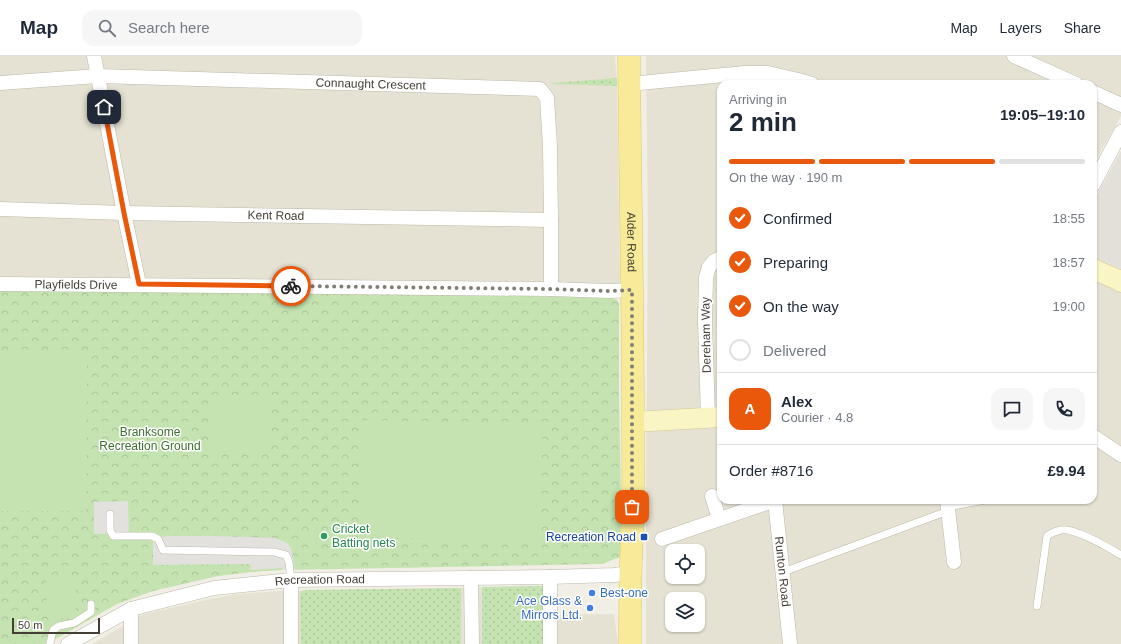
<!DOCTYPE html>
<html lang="en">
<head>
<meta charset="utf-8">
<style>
	body { margin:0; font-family:Helvetica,sans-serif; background:#f6f6f7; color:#1f2937; height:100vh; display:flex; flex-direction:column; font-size:15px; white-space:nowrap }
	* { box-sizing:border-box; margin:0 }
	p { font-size:13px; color:#747a83 }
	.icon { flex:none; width:22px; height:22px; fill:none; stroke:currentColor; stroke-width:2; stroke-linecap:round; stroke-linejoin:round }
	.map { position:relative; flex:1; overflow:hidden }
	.sheet { position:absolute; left:717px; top:24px; width:380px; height:424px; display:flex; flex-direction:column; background:#fff; border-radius:12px; box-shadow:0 1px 3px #0004 }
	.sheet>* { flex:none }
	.buttons { position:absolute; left:665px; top:488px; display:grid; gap:8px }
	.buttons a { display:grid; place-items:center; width:40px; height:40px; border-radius:8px; background:#fff; box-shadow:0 1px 3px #0004; font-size:20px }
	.scale { position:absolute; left:12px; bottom:10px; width:88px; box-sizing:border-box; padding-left:4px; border:2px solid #433f35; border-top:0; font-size:11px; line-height:14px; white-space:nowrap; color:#433f35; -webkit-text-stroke:3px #fff; paint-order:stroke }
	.pin { position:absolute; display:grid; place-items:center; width:34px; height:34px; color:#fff; margin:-17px; border-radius:8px; box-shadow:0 2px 6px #0006 }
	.courier { position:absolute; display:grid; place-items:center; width:40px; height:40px; margin:-20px; border:3px solid #ea580c; border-radius:50%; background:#fff; color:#222; box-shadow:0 1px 5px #0007 }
	.overview em { font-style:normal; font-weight:800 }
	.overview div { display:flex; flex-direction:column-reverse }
	.overview { display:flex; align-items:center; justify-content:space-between; height:68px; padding:0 12px }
	h1 { font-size:26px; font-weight:800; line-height:30px }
	.bar { display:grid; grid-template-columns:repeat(4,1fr); gap:6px 4px; align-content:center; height:48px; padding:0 12px }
	.bar i { height:5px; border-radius:3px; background:#e0e1e3 }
	.bar .active { background:#ea580c }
	.bar p { grid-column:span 4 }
	.line { display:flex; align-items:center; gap:10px; padding:0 12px; border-top:1px solid #e0e1e3 }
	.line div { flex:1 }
	.round { display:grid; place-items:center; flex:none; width:42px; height:42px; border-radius:12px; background:#f6f6f7 }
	ol { padding:0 12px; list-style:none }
	li { display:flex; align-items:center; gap:12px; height:44px }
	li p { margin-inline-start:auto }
	li .icon { padding:4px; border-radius:50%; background:#ea580c; color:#fff; stroke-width:4 }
	li:last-child { color:#747a83 }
	li i { width:22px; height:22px; border:2px solid #e0e1e3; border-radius:50% }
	header { display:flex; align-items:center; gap:24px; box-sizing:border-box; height:56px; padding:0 20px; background:#fff; border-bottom:1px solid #e0e1e3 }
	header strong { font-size:19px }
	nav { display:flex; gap:22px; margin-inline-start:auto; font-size:14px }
	.search { width:280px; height:36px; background:#f6f6f7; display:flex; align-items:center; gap:10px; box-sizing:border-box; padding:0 14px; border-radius:12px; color:#747a83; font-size:15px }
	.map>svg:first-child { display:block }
	.residential { fill:#e5e2d3; fill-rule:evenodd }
	.industrial { fill:#e3e0da }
	.grass { fill:url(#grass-dots) }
	.park { fill:url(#park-crowns) }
	.pitch { fill:#c4e3b0 }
	.parking { fill:#e2e1dd }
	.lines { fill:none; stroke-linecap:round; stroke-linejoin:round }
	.lane-casing { stroke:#bcb8a8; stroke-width:8 }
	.street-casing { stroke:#bcb8a8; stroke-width:15 }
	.secondary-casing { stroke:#cec797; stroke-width:21 }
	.primary-casing { stroke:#dac969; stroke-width:23 }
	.lane { stroke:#fff; stroke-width:7 }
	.street { stroke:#fff; stroke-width:14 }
	.secondary { stroke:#faf5c5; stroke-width:20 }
	.primary { stroke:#f7ea98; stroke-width:22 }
	.done { stroke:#807d73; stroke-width:4; stroke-dasharray:0 7.2 }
	.route { stroke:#ea580c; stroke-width:5 }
	.leisure-dot { fill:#2e9e5b; stroke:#fff; stroke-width:1.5 }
	.transit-dot { fill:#1a4fb4; stroke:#fff; stroke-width:1.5 }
	.shop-dot { fill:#3f7fe0; stroke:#fff; stroke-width:1.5 }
	.labels { text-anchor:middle; stroke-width:3; stroke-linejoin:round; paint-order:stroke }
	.street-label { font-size:12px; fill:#433f35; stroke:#fff }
	.park-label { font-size:12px; fill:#3c702d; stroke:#fff }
	.leisure-label { font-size:12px; fill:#27864d; stroke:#fff; text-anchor:start }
	.transit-label { font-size:12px; fill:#164399; stroke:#fff; text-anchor:end }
	.shop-label { font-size:12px; fill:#366cbe; stroke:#fff; text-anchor:start }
</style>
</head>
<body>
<header>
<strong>Map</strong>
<div class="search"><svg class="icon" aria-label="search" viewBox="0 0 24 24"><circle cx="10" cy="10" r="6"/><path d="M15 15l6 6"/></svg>Search here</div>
<nav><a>Map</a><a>Layers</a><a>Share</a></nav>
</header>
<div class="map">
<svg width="1121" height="588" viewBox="0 0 1121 588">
	<defs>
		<pattern id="grass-dots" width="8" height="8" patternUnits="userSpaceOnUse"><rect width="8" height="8" fill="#c4e3b0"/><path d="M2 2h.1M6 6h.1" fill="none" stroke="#aac498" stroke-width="1.8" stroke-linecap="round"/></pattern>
		<pattern id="park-crowns" width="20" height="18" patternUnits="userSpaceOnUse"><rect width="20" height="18" fill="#c4e3b0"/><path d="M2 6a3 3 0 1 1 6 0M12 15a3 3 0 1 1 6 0" fill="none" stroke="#aac498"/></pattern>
	</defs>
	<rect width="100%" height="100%" fill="#f1efe5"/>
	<g class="residential">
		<polygon points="0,0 615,0 617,30 620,229 0,222"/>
		<path d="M646,0H1121V60L1093,109V28H721V444H1093V198L1121,213V588H646V452L648,171ZM672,495H698V521H672ZM672,543H698V569H672Z"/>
		<polygon points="547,530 555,559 614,558 618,588 92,588 141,559 205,544 237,538 280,535"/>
	</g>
	<polygon class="industrial" points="1121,95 1121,213 1093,198 1093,146"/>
	<g class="grass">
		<polygon points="617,22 617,30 553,28 553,27"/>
		<polygon points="547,530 547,588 482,588 482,531"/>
		<polygon points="461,532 461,588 301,588 300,537 301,535 306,534"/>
	</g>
	<polygon class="park" points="0,233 361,236 612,242 617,244 619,248 619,337 621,443 620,501 602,508 283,514 252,516 218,520 153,535 117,548 47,588 0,588"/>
	<g class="pitch">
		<polygon points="0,294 87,295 86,455 0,455"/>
		<polygon points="268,341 269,396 212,397 211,342"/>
		<polygon points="362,364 543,368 539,485 359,481"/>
		<polygon points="341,472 342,484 308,488 306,476"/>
		<polygon points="46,519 75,519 76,562 47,562"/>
	</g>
	<g class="parking">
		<polygon points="128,445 129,475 127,477 94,478 94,446"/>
		<polygon points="166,480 214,480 276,482 287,487 291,492 295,514 283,514 282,512 251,514 250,508 153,509 153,483"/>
	</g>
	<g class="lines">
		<g class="lane-casing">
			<g id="lane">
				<polyline points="947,451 985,444"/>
				<polyline points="110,458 110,474 113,480 152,480 158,483 163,494 274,496 286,499 289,506 291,524"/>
				<polyline points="783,516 948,455"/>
				<path d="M1037,550L1047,480C1051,477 1055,475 1061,474C1076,472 1107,491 1121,499"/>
				<polyline points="50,588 50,587 53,574 59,570 74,567 91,556 91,548"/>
			</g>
		</g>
		<g class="street-casing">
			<g id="street">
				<polyline points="94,0 124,157 139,228"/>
				<polyline points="1014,0 1076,28"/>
				<path id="s1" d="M0,27L98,20L540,33L547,42L550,90L551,164V233"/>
				<polyline points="629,28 745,17 768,17 798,24 812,28"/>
				<polyline points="1093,36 1121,49"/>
				<polyline points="1093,129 1121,76"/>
				<path id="s2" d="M0,153L124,157L551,164"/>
				<path id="s3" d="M0,228L551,233L609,235L632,234"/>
				<polyline points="708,362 705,266 706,221 709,211 714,205 721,202"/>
				<polyline points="1093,380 1121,399"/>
				<polyline points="712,440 719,463"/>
				<path id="s4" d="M775,444L790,588"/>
				<polyline points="947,444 954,506"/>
				<polyline points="662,483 775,444"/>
				<polyline points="550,521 550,588"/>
				<polyline points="471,522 472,588"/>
				<polyline points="131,553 131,588"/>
				<path id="s5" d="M68,588L131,553L214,532L291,524L550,521L614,519L631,517"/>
				<polyline points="291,588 291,524"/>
			</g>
		</g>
		<g class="secondary-casing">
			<g id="secondary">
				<polyline points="1093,213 1116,223 1121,226"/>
				<polyline points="633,366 721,361"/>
			</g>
		</g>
		<g class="primary-casing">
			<g id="primary">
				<path id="s6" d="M629,0C630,123 633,245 633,368C633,405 634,442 632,480C630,516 630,552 630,588"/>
			</g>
		</g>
		<use href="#lane" class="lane"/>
		<use href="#street" class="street"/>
		<use href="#secondary" class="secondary"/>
		<use href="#primary" class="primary"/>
	</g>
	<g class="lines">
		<polyline class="done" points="291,230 551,233 608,235 632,234 632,451"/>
		<polyline class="route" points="104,51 124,157 139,228 291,230"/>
	</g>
	<circle class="leisure-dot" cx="324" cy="480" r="4"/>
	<rect class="transit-dot" x="640" y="477" width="8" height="8" rx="2"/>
	<g class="shop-dot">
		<circle cx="592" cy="537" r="4"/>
		<circle cx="590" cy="552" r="4"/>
	</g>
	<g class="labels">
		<g class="street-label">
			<text dy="4" stroke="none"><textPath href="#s1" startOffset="371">Connaught Crescent</textPath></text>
			<text dy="4" stroke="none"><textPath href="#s2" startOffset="276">Kent Road</textPath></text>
			<text dy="4" stroke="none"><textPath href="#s6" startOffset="186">Alder Road</textPath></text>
			<text dy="4" stroke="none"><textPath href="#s3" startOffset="76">Playfields Drive</textPath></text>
			<text transform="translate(706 279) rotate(-91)" y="4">Dereham Way</text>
			<text dy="4" stroke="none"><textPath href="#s4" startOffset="72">Runton Road</textPath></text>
			<text dy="4" stroke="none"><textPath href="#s5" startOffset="264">Recreation Road</textPath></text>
		</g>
		<g class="park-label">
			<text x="150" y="380">Branksome<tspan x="150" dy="14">Recreation Ground</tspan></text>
		</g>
		<g class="leisure-label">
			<text x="332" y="477">Cricket<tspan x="332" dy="14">Batting nets</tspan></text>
		</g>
		<g class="transit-label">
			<text x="636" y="485">Recreation Road</text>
		</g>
		<g class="shop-label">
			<text x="600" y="541">Best-one</text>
			<text x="582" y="549" text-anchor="end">Ace Glass &amp;<tspan x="582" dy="14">Mirrors Ltd.</tspan></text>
		</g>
	</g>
</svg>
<div class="buttons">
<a><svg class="icon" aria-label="locate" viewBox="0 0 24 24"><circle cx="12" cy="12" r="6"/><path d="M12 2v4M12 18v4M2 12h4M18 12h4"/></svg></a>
<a><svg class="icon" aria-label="layers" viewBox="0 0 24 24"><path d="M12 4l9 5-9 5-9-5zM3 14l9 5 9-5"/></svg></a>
</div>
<div class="scale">50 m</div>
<div class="pin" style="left:632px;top:451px;background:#ea580c"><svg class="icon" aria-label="bag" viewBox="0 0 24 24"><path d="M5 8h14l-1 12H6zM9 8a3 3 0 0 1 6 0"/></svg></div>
<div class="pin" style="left:104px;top:51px;background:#1f2937"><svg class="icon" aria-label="home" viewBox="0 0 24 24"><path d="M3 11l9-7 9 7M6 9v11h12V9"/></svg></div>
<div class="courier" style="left:291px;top:230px"><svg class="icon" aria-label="bike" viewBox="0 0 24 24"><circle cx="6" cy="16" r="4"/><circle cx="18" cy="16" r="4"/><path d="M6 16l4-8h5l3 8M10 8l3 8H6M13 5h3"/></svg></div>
<section class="sheet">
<div class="overview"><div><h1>2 min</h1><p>Arriving in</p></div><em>19:05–19:10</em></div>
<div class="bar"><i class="active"></i><i class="active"></i><i class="active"></i><i></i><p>On the way · 190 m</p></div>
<ol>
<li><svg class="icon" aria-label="check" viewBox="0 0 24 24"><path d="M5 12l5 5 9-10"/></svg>Confirmed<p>18:55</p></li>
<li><svg class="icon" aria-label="check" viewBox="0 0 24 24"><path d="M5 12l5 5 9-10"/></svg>Preparing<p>18:57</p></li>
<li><svg class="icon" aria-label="check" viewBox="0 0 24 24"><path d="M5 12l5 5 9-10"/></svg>On the way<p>19:00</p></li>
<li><i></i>Delivered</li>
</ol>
<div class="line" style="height:72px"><b class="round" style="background:#ea580c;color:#fff">A</b><div><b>Alex</b><p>Courier · 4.8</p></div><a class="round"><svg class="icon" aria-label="chat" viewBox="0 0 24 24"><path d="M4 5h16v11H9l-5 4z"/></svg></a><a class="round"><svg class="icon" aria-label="phone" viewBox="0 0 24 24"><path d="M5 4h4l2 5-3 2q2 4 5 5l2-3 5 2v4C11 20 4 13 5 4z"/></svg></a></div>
<div class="line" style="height:52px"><div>Order #8716</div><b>£9.94</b></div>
</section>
</div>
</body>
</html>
